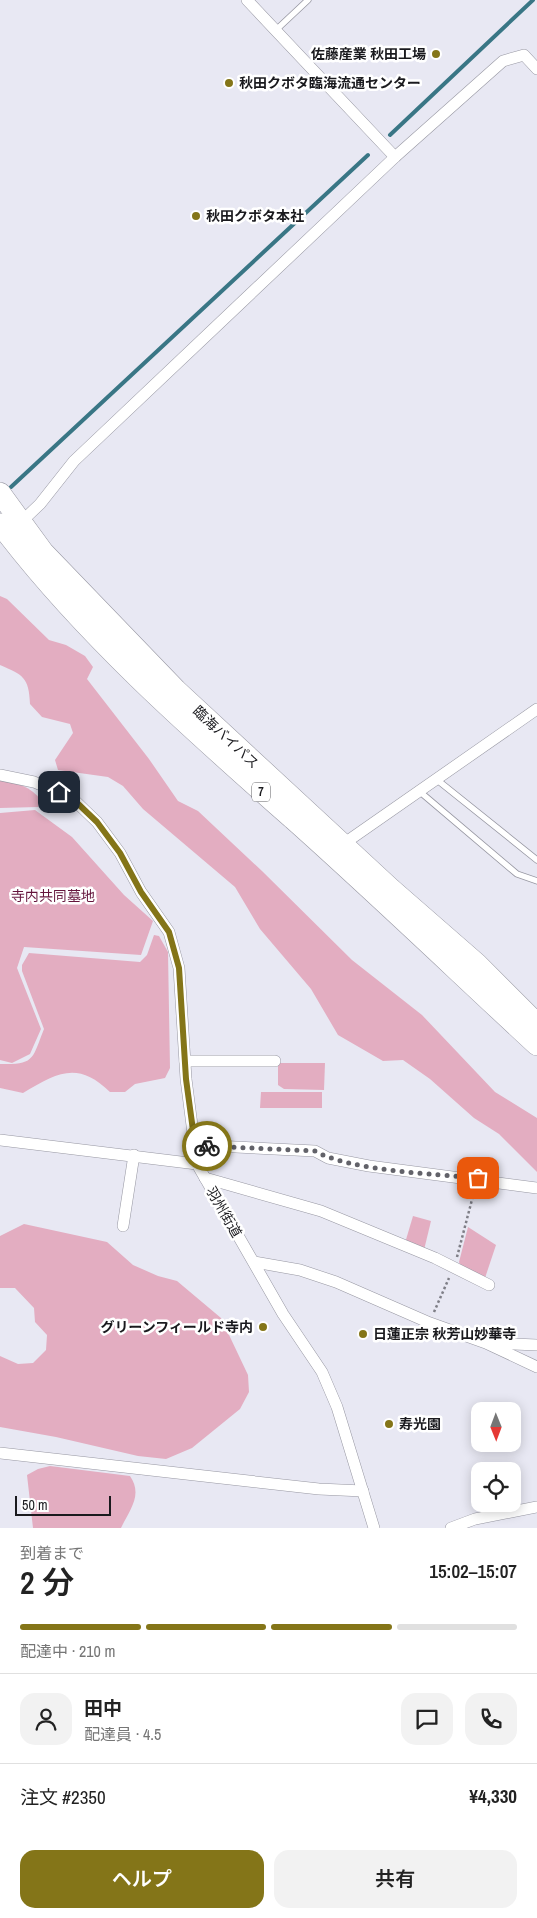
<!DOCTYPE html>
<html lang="ja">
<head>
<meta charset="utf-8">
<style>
	body { margin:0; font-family:"Archivo Narrow","Noto Sans JP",sans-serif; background:#f2f2f2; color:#222; height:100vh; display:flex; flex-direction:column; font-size:19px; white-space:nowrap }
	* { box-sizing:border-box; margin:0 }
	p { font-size:16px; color:#767676 }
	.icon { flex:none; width:28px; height:28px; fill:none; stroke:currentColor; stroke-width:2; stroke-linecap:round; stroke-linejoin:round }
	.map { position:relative; height:1528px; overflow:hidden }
	.drawer { display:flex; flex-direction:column; background:#fff; flex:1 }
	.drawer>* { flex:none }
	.needle { width:32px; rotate:179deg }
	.tools { position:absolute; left:471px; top:1402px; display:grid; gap:10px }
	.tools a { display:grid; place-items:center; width:50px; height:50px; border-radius:10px; background:#fff; box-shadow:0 2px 12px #0003; font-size:25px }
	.scale { position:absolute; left:15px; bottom:12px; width:96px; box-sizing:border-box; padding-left:5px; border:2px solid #1a1a1e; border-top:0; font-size:14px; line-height:18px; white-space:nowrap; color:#1a1a1e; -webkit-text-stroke:4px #fff; paint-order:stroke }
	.pin { position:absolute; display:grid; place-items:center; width:42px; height:42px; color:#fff; margin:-21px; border-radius:10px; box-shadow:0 2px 8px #0006 }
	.courier { position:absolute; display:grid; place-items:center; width:50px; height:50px; margin:-25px; border:4px solid #847518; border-radius:50%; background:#fff; color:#222; box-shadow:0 1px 6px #0007 }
	.headline em { font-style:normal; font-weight:600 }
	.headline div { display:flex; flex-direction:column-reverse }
	.headline { display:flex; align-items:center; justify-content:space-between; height:85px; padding:0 20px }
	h1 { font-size:32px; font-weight:600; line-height:38px }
	.bar { display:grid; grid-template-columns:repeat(4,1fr); gap:8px 5px; align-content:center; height:60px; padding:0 20px }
	.bar i { height:6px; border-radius:4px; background:#e0e0e0 }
	.bar .on { background:#847518 }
	.bar p { grid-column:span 4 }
	.line { display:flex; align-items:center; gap:12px; padding:0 20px; border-top:1px solid #e0e0e0 }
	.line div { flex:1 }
	.round { display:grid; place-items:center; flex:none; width:52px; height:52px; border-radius:15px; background:#f2f2f2 }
	.primary-button { display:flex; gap:10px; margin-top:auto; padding:10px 20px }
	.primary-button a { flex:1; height:58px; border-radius:15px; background:#847518; color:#fff; font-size:20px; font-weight:600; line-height:58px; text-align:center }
	.primary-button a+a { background:#f2f2f2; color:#222 }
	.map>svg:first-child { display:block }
	.green { fill:#e3adc1 }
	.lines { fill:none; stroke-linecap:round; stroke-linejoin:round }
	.stream { stroke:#397685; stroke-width:4 }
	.lane-casing { stroke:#9797a2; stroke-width:7 }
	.street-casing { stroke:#9797a2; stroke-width:12 }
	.highway-casing { stroke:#9797a2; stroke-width:22 }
	.path { stroke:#7e7e86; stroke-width:2.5; stroke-dasharray:2.5 2.5; stroke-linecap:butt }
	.lane { stroke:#fff; stroke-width:5.5 }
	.street { stroke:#fff; stroke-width:11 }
	.highway { stroke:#fff; stroke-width:21 }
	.done { stroke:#626269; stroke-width:5; stroke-dasharray:0 9 }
	.route { stroke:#847518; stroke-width:6 }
	.poi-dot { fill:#847518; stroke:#fff; stroke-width:2 }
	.labels { text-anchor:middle; stroke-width:5; stroke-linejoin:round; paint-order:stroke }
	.shield { fill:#fff; stroke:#5f5f62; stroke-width:1 }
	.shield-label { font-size:12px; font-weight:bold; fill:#1a1a1e }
	.poi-label { font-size:14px; font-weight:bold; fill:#1a1a1e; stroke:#fff; text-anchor:start }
	.street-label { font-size:14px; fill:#1a1a1e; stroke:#fff }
	.park-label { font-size:14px; fill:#65163d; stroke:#fff }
</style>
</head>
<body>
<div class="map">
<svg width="537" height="1528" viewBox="0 0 537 1528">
	<rect width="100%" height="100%" fill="#e8e8f3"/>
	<g class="green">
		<path d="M0,596L7,599L49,640L66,645L85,656L93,667L87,679L149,759L178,801L198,811L262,871L352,960L422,1015L495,1092L537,1118V1172L499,1134L474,1118L430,1079L403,1060L383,1061L338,1035L311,989L260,929L235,887L143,809L123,786L108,777L58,770L55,760L73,733L70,724L42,717L30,704C29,677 23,675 0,665Z"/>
		<path d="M0,781C17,782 31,787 41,800L38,807L0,808Z"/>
		<polygon points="35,810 72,837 124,895 153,921 141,955 24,947 17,968 41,1029 30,1054 12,1063 0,1060 0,813"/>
		<path d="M154,935L159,936L168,952L170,1068L165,1078L135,1084L125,1092H110C78,1061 58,1072 23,1093L0,1088V1064C35,1065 32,1059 44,1029L22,971V965L29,953L140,962L147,955Z"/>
		<polygon points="278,1063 325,1063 324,1090 284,1089 278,1085"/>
		<polygon points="261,1092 322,1092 322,1108 260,1108"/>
		<polygon points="413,1216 431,1221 424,1250 405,1243"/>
		<polygon points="24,1224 107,1242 133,1265 158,1276 177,1281 221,1318 248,1375 249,1392 240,1409 192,1448 166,1459 138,1456 56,1437 0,1427 0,1356 18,1364 33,1363 46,1350 47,1335 35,1322 34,1308 15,1288 0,1288 0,1236"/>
		<polygon points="468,1227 496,1245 485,1278 462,1269 459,1262"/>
		<path d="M50,1466L130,1476C143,1495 130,1509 121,1528H33L27,1475L38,1469Z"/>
	</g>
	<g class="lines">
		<g class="stream">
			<polyline points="390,135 533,0"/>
			<polyline points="11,487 368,155"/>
		</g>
		<g class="lane-casing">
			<g id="lane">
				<polyline points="276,30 308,0"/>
				<polyline points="436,779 537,860"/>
				<polyline points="419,791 517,874 537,881"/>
			</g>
		</g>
		<g class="street-casing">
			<g id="street">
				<polyline points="247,0 395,157"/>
				<polyline points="18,525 40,504 74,461 395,157 503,61 524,55 537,69"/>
				<polyline points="0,775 34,782 72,798 97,822 120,853 141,892 169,932 179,968 186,1079 197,1164 283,1314 322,1372 337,1407 374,1528"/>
				<polyline points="339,847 537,709"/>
				<polyline points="185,1061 275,1061"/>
				<polyline points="0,1140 197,1164"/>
				<polyline points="195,1145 315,1151 328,1158 369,1166 537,1188"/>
				<polyline points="205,1178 321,1211 435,1258 489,1285"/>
				<polyline points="123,1226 134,1155"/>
				<polyline points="254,1262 300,1270 336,1282 430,1323 486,1343 537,1367"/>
				<polyline points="490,1343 537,1345"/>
				<polyline points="0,1453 319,1489 363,1491"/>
				<polyline points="451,1528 475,1519 537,1507"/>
			</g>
		</g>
		<g class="highway-casing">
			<g id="highway">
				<polyline points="0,493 43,552 176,690 391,889 477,964 537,1024"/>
				<path d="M0,524C82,633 191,729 293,819C376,893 456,970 537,1045"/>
			</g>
		</g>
		<g class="path">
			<polyline points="457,1257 474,1192"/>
			<polyline points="434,1312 449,1278"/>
		</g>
		<use href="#lane" class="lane"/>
		<use href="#street" class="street"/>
		<use href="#highway" class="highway"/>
	</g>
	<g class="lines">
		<path class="done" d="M207,1146L315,1151C350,1171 435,1174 478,1178"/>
		<polyline class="route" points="59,792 72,798 97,822 120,853 141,892 169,932 179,968 186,1079 195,1145 207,1146"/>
	</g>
	<g class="poi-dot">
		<circle cx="436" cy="54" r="5"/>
		<circle cx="229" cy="83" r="5"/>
		<circle cx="196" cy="216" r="5"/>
		<circle cx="263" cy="1327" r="5"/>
		<circle cx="363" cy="1334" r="5"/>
		<circle cx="389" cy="1424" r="5"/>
	</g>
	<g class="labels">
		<rect class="shield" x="252" y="782.5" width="18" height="19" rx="4"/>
		<g class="shield-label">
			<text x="261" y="796">7</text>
		</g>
		<g class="poi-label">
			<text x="426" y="59" text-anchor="end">佐藤産業 秋田工場</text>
			<text x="239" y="88">秋田クボタ臨海流通センター</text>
			<text x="206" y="221">秋田クボタ本社</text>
			<text x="253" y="1332" text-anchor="end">グリーンフィールド寺内</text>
			<text x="373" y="1339">日蓮正宗 秋芳山妙華寺</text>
			<text x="399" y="1429">寿光園</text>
		</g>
		<g class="street-label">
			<text transform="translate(226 737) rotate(43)" y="5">臨海バイパス</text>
			<text transform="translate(224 1212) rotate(60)" y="5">羽州街道</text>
		</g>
		<g class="park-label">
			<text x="53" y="901">寺内共同墓地</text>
		</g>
	</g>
</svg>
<div class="tools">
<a><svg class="needle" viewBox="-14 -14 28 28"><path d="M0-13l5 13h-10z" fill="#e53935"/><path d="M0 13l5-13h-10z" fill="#767676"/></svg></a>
<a><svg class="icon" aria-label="locate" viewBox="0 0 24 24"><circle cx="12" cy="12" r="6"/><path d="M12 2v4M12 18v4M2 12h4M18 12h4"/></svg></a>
</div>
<div class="scale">50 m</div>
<div class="pin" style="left:478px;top:1178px;background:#ea580c"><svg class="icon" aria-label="bag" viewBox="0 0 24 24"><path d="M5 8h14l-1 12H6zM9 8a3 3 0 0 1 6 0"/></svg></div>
<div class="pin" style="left:59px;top:792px;background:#1f2937"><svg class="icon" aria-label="home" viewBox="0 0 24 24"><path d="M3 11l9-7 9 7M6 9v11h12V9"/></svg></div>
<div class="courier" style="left:207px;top:1146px"><svg class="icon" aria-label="bike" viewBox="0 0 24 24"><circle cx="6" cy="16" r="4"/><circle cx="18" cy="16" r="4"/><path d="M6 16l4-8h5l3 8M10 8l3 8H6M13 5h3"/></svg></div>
</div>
<section class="drawer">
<div class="headline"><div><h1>2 分</h1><p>到着まで</p></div><em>15:02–15:07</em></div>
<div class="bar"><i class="on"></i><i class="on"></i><i class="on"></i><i></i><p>配達中 · 210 m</p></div>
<div class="line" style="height:90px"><a class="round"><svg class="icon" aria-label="person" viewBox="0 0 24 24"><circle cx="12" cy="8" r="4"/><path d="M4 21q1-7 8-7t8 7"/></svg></a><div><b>田中</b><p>配達員 · 4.5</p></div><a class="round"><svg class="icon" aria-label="chat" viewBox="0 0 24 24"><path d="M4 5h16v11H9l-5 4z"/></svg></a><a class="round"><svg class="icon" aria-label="phone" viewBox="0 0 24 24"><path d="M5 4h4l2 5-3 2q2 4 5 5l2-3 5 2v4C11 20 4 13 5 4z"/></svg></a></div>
<div class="line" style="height:65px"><div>注文 #2350</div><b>¥4,330</b></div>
<div class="primary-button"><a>ヘルプ</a><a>共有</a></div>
</section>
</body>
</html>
